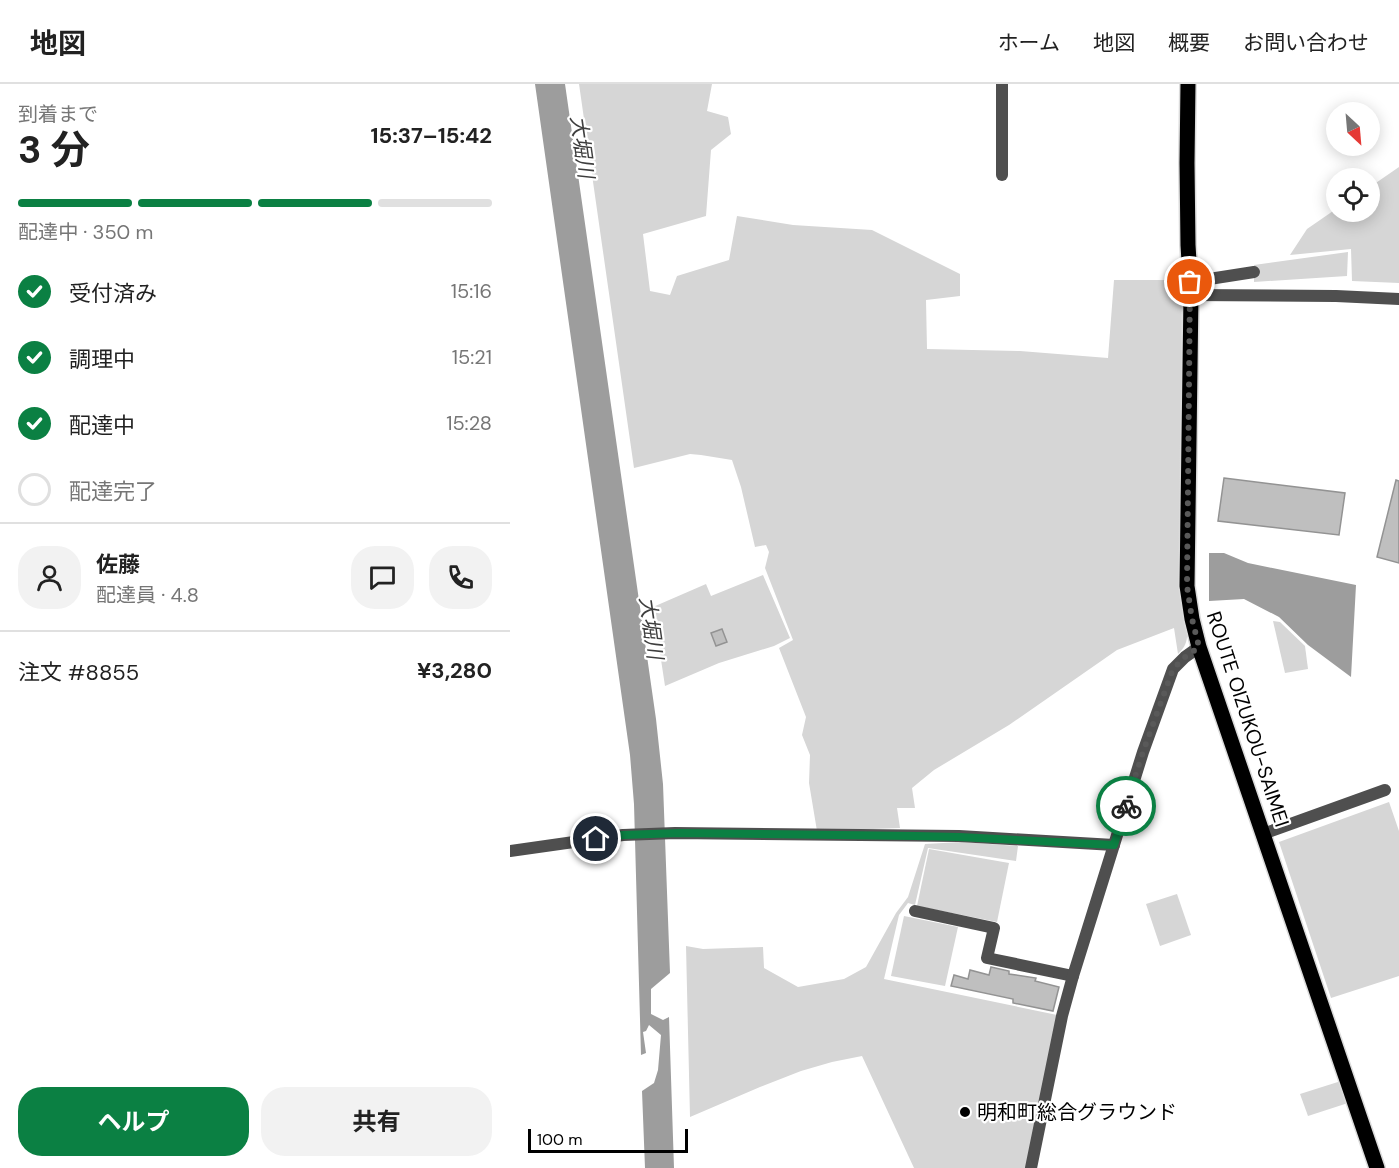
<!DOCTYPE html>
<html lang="ja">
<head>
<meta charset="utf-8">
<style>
	body { margin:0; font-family:"DM Sans","Noto Sans JP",sans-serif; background:#f2f2f2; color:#222; height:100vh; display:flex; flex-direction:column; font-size:22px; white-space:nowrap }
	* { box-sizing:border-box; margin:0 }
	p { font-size:20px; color:#767676 }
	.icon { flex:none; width:33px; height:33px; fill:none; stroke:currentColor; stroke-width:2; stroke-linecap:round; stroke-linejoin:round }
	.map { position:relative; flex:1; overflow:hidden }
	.details { display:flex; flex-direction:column; background:#fff; width:510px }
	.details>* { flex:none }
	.needle { width:39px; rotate:154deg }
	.tools { position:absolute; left:816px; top:18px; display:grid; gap:12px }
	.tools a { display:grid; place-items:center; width:54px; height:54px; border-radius:50%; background:#fff; box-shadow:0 3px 15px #0003; font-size:30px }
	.scale { position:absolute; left:18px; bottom:15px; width:160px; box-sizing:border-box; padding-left:6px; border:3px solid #000; border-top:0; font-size:16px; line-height:21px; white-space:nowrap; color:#000; -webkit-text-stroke:4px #fff; paint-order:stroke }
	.pin { position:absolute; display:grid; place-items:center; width:51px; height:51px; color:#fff; margin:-26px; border:3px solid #fff; border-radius:50%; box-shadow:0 2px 6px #0007 }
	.courier { position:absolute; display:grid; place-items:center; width:60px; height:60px; margin:-30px; border:4px solid #0b8043; border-radius:50%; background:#fff; color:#222; box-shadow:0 2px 8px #0007 }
	.headline em { font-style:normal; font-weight:700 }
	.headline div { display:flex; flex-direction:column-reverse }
	.headline { display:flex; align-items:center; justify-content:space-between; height:102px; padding:0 18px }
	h1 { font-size:39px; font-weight:700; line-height:45px }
	.bar { display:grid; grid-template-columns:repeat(4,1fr); gap:9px 6px; align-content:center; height:72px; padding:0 18px }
	.bar i { height:8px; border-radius:4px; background:#e0e0e0 }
	.bar .current { background:#0b8043 }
	.bar p { grid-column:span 4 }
	.line { display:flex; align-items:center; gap:15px; padding:0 18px; border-top:2px solid #e0e0e0 }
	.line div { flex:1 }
	.round { display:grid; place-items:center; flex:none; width:63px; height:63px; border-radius:24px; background:#f2f2f2 }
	ol { padding:0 18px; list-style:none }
	li { display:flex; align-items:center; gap:18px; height:66px }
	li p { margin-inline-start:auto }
	li .icon { padding:6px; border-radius:50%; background:#0b8043; color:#fff; stroke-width:4 }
	li:last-child { color:#767676 }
	li i { width:33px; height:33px; border:3px solid #e0e0e0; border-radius:50% }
	.primary-button { display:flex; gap:12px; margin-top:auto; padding:12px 18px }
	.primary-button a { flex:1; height:69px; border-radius:24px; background:#0b8043; color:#fff; font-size:24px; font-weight:700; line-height:69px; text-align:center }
	.primary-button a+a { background:#f2f2f2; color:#222 }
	header { display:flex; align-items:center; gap:36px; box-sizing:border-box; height:84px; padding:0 30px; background:#fff; border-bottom:2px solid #e0e0e0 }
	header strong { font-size:28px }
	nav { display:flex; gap:33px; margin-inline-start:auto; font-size:21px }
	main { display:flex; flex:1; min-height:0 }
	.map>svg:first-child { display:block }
	.green { fill:#d6d6d6 }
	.water { fill:#9d9d9d }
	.building { fill:#bfbfbf; stroke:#939393; stroke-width:1.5 }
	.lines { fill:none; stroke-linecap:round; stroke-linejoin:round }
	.major-casing { stroke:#dbdbdb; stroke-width:18 }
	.minor { stroke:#4f4f4f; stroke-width:12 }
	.major { stroke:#000; stroke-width:15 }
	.done { stroke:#595959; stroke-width:6; stroke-dasharray:0 10.8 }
	.route { stroke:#0b8043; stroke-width:8 }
	.poi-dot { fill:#000; stroke:#fff; stroke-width:2 }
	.labels { text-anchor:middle; stroke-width:4.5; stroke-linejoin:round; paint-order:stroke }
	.street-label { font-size:20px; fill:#000; stroke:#fff }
	.poi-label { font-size:20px; fill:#000; stroke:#fff; text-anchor:start }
	.water-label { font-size:21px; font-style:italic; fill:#3e3e3e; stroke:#fff }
</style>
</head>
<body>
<header>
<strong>地図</strong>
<nav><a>ホーム</a><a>地図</a><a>概要</a><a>お問い合わせ</a></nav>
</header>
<main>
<section class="details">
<div class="headline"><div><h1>3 分</h1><p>到着まで</p></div><em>15:37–15:42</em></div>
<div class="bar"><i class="current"></i><i class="current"></i><i class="current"></i><i></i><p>配達中 · 350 m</p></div>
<ol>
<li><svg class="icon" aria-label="check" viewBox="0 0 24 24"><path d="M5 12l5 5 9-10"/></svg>受付済み<p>15:16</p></li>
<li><svg class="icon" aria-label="check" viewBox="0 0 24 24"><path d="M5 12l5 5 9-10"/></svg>調理中<p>15:21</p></li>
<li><svg class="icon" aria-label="check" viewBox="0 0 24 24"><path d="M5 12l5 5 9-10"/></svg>配達中<p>15:28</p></li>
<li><i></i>配達完了</li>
</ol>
<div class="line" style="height:108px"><a class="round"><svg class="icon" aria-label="person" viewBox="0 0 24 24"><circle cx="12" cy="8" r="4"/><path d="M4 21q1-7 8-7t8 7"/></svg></a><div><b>佐藤</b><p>配達員 · 4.8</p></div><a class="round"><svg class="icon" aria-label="chat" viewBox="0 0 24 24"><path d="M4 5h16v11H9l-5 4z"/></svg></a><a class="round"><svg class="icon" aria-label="phone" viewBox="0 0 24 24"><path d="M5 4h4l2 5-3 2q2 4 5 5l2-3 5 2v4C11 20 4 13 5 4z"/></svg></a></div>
<div class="line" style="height:78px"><div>注文 #8855</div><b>¥3,280</b></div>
<div class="primary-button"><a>ヘルプ</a><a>共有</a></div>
</section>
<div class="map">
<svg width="889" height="1084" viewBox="0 0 889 1084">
	<rect width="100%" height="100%" fill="#fff"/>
	<g class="green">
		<path d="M69,0H202L197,27L218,33L221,50L201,66L196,132L133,150L140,207L160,211L167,192L219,176L227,132L283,141L362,146L450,190V212L416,216L417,265L510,267L598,274L604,196H655L672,193L671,521C675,539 684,556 668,570L664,544L607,566L499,641L424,686L402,704L405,724H387L390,744L307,747L299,699L300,671L292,651L296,633L269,564L283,556L255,484L259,468L256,461L245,463L231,403L222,376L191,371L180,370L124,384Z"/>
		<polygon points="889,83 889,199 842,197 841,165 780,171 797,145 826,125 826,128 860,128 860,103"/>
		<polygon points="838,168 837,192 744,198 744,181"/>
		<polygon points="253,491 280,554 264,562 209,579 155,602 143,523 196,500 201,512"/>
		<polygon points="763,537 770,538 795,562 798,585 775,589"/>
		<polygon points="879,718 889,747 889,892 821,914 769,758"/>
		<polygon points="451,758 508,762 506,777 418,764 405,821 398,819 389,831 374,895 552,932 521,1084 404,1084 352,972 322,978 291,987 250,1003 180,1033 176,862 193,865 253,863 254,884 288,903 334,895 356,883 386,829 398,813 415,760"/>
		<polygon points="419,765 499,779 487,838 407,822"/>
		<polygon points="667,810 681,851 650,862 636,820"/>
		<polygon points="394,832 448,843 435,902 381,892"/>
		<polygon points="831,997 838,1019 798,1032 790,1010"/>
	</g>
	<g class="water">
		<polygon points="25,0 55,0 146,635 153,700 160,889 141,905 141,930 153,936 159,933 164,1084 135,1084 132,1007 144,999 148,986 151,951 139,941 136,947 133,948 136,969 131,971 124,720 120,671"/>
		<polygon points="699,469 714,469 738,479 846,501 841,593 798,561 769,533 734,515 699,517"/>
	</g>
	<g class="building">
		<polygon points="714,394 835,409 829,451 708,437"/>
		<polygon points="886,396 889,397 889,479 867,473"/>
		<polygon points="212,545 217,558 206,562 201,549"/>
		<polygon points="481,883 499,887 499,890 526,894 525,897 549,903 543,927 503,919 503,915 441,902 444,891 458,895 460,886 479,891"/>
	</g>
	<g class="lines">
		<g class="major-casing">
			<polyline id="major" points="678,0 677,79 678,161 681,211 677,502 682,535 689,563 867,1084"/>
		</g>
		<g class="minor">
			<polyline points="492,0 492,91"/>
			<polyline points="680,198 744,188"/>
			<polyline points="681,211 826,212 889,215"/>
			<polyline points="753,750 875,706"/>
			<polyline points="0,767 113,751 165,749 449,752 604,761"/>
			<polyline points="405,827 484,844 477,874 563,892"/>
			<polyline points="521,1084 552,932 563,892 633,668 663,585 675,573 689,563"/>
		</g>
		<use href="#major" class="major"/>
	</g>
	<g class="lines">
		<polyline class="done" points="616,722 633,668 663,585 675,573 689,563 682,535 677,502 680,198"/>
		<polyline class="route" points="86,755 113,751 170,749 405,752 449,753 604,761 616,722"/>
	</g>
	<circle class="poi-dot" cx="455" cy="1028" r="6"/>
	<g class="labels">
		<g class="street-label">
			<text transform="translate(738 635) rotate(72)" y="7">ROUTE OIZUKOU-SAIMEI</text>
		</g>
		<g class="poi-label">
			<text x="467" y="1035">明和町総合グラウンド</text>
		</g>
		<g class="water-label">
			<text transform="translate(72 63) rotate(82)" y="7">大堀川</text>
			<text transform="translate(141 544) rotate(82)" y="7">大堀川</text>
		</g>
	</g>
</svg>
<div class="tools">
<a><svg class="needle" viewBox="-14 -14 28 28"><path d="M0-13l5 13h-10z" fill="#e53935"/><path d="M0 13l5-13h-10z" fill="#767676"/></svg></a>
<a><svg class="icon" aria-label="locate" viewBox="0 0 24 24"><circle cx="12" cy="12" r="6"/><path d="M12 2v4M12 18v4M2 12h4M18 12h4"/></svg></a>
</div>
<div class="scale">100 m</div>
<div class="pin" style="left:680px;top:198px;background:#ea580c"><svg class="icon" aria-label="bag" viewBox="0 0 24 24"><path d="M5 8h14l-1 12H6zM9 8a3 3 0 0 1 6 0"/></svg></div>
<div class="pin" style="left:86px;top:755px;background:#1f2937"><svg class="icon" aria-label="home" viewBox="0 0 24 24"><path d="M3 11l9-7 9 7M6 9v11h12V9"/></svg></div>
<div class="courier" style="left:616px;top:722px"><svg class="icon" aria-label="bike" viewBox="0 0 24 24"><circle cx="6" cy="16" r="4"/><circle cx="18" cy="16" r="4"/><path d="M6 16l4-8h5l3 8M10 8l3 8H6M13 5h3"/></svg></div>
</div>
</main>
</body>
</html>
